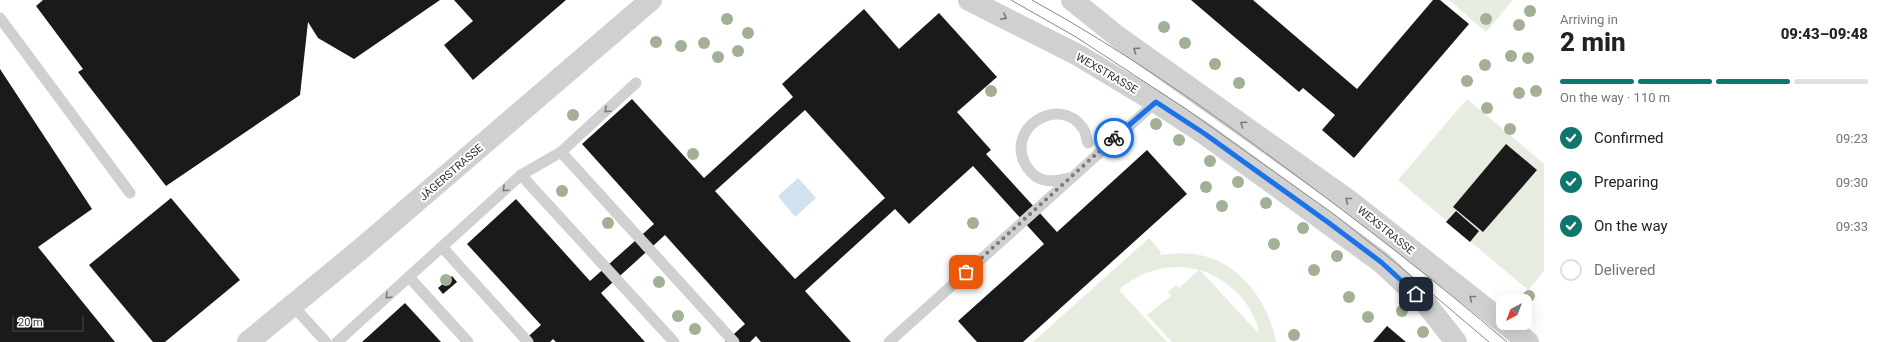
<!DOCTYPE html>
<html lang="en">
<head>
<meta charset="utf-8">
<style>
	body { margin:0; font-family:Roboto,sans-serif; background:#f6f6f6; color:#222; height:100vh; display:flex; flex-direction:column; font-size:15px; white-space:nowrap }
	* { box-sizing:border-box; margin:0 }
	p { font-size:13px; color:#767676 }
	.icon { flex:none; width:22px; height:22px; fill:none; stroke:currentColor; stroke-width:2; stroke-linecap:round; stroke-linejoin:round }
	.map { position:relative; flex:1; overflow:hidden }
	.side { display:flex; flex-direction:column; background:#fff; width:340px }
	.side>* { flex:none }
	.needle { width:26px; rotate:222deg }
	.buttons { position:absolute; left:1496px; top:294px; display:grid; gap:8px }
	.buttons a { display:grid; place-items:center; width:36px; height:36px; border-radius:8px; background:#fff; box-shadow:0 4px 16px #0002; font-size:20px }
	.scale { position:absolute; left:12px; bottom:10px; width:72px; box-sizing:border-box; padding-left:4px; border:2px solid #333; border-top:0; font-size:11px; line-height:14px; white-space:nowrap; color:#333; -webkit-text-stroke:3px #fff; paint-order:stroke }
	.pin { position:absolute; display:grid; place-items:center; width:34px; height:34px; color:#fff; margin:-17px; border-radius:8px; box-shadow:0 2px 6px #0006 }
	.courier { position:absolute; display:grid; place-items:center; width:40px; height:40px; margin:-20px; border:3px solid #1a73e8; border-radius:50%; background:#fff; color:#222; box-shadow:0 1px 5px #0007 }
	.head em { font-style:normal; font-weight:800 }
	.head div { display:flex; flex-direction:column-reverse }
	.head { display:flex; align-items:center; justify-content:space-between; height:68px; padding:0 16px }
	h1 { font-size:26px; font-weight:800; line-height:30px }
	.bar { display:grid; grid-template-columns:repeat(4,1fr); gap:6px 4px; align-content:center; height:48px; padding:0 16px }
	.bar i { height:5px; border-radius:3px; background:#e0e0e0 }
	.bar .active { background:#0f766e }
	.bar p { grid-column:span 4 }
	ol { padding:0 16px; list-style:none }
	li { display:flex; align-items:center; gap:12px; height:44px }
	li p { margin-inline-start:auto }
	li .icon { padding:4px; border-radius:50%; background:#0f766e; color:#fff; stroke-width:4 }
	li:last-child { color:#767676 }
	li i { width:22px; height:22px; border:2px solid #e0e0e0; border-radius:50% }
	main { display:flex; flex:1; min-height:0 }
	.map>svg:first-child { display:block }
	.green { fill:#e6ecdf; fill-rule:evenodd }
	.water { fill:#cfe2ee }
	.building { fill:#1a1a1a; fill-rule:evenodd }
	.lines { fill:none; stroke-linecap:round; stroke-linejoin:round }
	.service { stroke:#d0d0d0; stroke-width:11 }
	.tertiary { stroke:#d0d0d0; stroke-width:22 }
	.tram { stroke:#888; stroke-width:1 }
	.tree { fill:#a2b095 }
	.oneway { stroke:#7a7a7a }
	.done { stroke:#7a7a7a; stroke-width:4; stroke-dasharray:0 7.2 }
	.route { stroke:#1a73e8; stroke-width:5 }
	.labels { text-anchor:middle; stroke-width:4; stroke-linejoin:round; paint-order:stroke }
	.street-label { font-size:11px; fill:#333; stroke:#fff }
</style>
</head>
<body>
<main>
<div class="map">
<svg width="1544" height="342" viewBox="0 0 1544 342">
	<rect width="100%" height="100%" fill="#fff"/>
	<g class="green">
		<polygon points="1449,0 1513,0 1486,32"/>
		<polygon points="1467,99 1544,164 1544,271 1528,290 1470,241 1479,231 1456,211 1447,221 1398,180"/>
		<path d="M1149,238L1161,252L1159,255C1170,254 1181,253 1193,254C1237,258 1269,301 1276,342H1172L1147,315L1171,296L1168,292L1176,285L1179,288L1199,270C1172,262 1140,270 1119,290L1167,342H1033ZM1200,270C1228,279 1255,304 1259,334Z"/>
	</g>
	<polygon class="water" points="798,178 816,198 795,217 778,196"/>
	<g class="building">
		<polygon points="43,0 440,0 354,59 318,38 308,22 300,95 166,186 78,72 83,69 36,6"/>
		<polygon points="454,0 566,0 473,80 444,45 473,21"/>
		<polygon points="1191,0 1253,0 1357,89 1433,0 1440,0 1469,24 1354,158 1322,130 1335,115 1303,88 1299,92"/>
		<path d="M864,9L899,49L939,13L997,77L957,112L991,150L986,154L1057,232L1147,150L1187,194L1023,342H977L958,321L1044,244L973,166L909,224L895,209L805,291L851,342H761L756,336L750,342H725L745,324L665,235L601,293L645,342H556L553,339L550,342H522L541,325L467,244L516,199L590,281L654,224L582,144L632,99L704,178L793,97L782,84ZM805,110L885,198L795,279L715,191Z"/>
		<polygon points="0,69 92,209 38,247 115,342 0,342"/>
		<polygon points="1506,144 1537,170 1483,232 1453,207"/>
		<polygon points="171,198 240,280 165,342 153,342 89,265"/>
		<polygon points="1456,211 1479,231 1470,242 1446,222"/>
		<polygon points="452,276 457,282 443,294 438,288"/>
		<polygon points="405,303 441,342 362,342"/>
		<polygon points="1387,326 1406,342 1373,342"/>
	</g>
	<g class="lines">
		<g class="service">
			<polyline points="0,18 130,193"/>
			<polyline points="561,152 734,342"/>
			<polyline points="521,175 674,342"/>
			<path d="M1069,178C1052,182 1038,184 1027,167C1003,130 1058,93 1083,128C1086,132 1086,138 1088,143"/>
			<polyline points="442,247 528,342"/>
			<polyline points="409,277 468,342"/>
			<polyline points="293,306 326,342"/>
			<polyline points="337,342 521,175 561,152 636,83"/>
			<polyline points="889,342 1156,102"/>
		</g>
		<g class="tertiary">
			<polyline points="969,0 1078,55 1156,102 1205,134 1381,262 1427,305 1456,342"/>
			<polyline points="1072,0 1118,37 1348,200 1503,322"/>
			<polyline points="1504,323 1528,342"/>
			<polyline points="248,342 361,249 651,0"/>
		</g>
		<g class="tram">
			<polyline points="1011,0 1076,37 1186,109 1335,215 1397,264 1489,342"/>
			<path d="M1032,0C1121,49 1204,107 1286,168C1362,224 1436,281 1507,342"/>
		</g>
	</g>
	<g class="tree">
		<circle cx="1530" cy="11" r="6"/>
		<circle cx="727" cy="19" r="6"/>
		<circle cx="1486" cy="19" r="6"/>
		<circle cx="1519" cy="25" r="6"/>
		<circle cx="1164" cy="27" r="6"/>
		<circle cx="748" cy="33" r="6"/>
		<circle cx="656" cy="42" r="6"/>
		<circle cx="704" cy="43" r="6"/>
		<circle cx="1185" cy="43" r="6"/>
		<circle cx="681" cy="46" r="6"/>
		<circle cx="738" cy="51" r="6"/>
		<circle cx="1511" cy="56" r="6"/>
		<circle cx="718" cy="57" r="6"/>
		<circle cx="1528" cy="58" r="6"/>
		<circle cx="1215" cy="64" r="6"/>
		<circle cx="1485" cy="65" r="6"/>
		<circle cx="1467" cy="81" r="6"/>
		<circle cx="1239" cy="83" r="6"/>
		<circle cx="991" cy="91" r="6"/>
		<circle cx="1536" cy="91" r="6"/>
		<circle cx="1519" cy="93" r="6"/>
		<circle cx="1487" cy="108" r="6"/>
		<circle cx="573" cy="115" r="6"/>
		<circle cx="1156" cy="124" r="6"/>
		<circle cx="1510" cy="129" r="6"/>
		<circle cx="1179" cy="140" r="6"/>
		<circle cx="693" cy="154" r="6"/>
		<circle cx="1210" cy="161" r="6"/>
		<circle cx="1238" cy="182" r="6"/>
		<circle cx="1206" cy="187" r="6"/>
		<circle cx="562" cy="191" r="6"/>
		<circle cx="1266" cy="203" r="6"/>
		<circle cx="1222" cy="206" r="6"/>
		<circle cx="608" cy="223" r="6"/>
		<circle cx="973" cy="223" r="6"/>
		<circle cx="1303" cy="228" r="6"/>
		<circle cx="1274" cy="244" r="6"/>
		<circle cx="1337" cy="256" r="6"/>
		<circle cx="1314" cy="270" r="6"/>
		<circle cx="446" cy="280" r="6"/>
		<circle cx="659" cy="282" r="6"/>
		<circle cx="1529" cy="296" r="6"/>
		<circle cx="1349" cy="297" r="6"/>
		<circle cx="1402" cy="311" r="6"/>
		<circle cx="678" cy="316" r="6"/>
		<circle cx="1368" cy="317" r="6"/>
		<circle cx="695" cy="329" r="6"/>
		<circle cx="1423" cy="332" r="6"/>
		<circle cx="1294" cy="335" r="6"/>
	</g>
	<defs><path id="oneway-chevron" d="M-2-3.5L2.5 0L-2 3.5" fill="none" stroke-width="1.6" stroke-linecap="round" stroke-linejoin="round"/></defs>
	<g class="oneway">
		<use href="#oneway-chevron" transform="translate(1004 17) rotate(27)"/>
		<use href="#oneway-chevron" transform="translate(1136 50) rotate(-145)"/>
		<use href="#oneway-chevron" transform="translate(607 110) rotate(138)"/>
		<use href="#oneway-chevron" transform="translate(1243 124) rotate(-145)"/>
		<use href="#oneway-chevron" transform="translate(505 189) rotate(138)"/>
		<use href="#oneway-chevron" transform="translate(1348 200) rotate(-142)"/>
		<use href="#oneway-chevron" transform="translate(388 296) rotate(138)"/>
		<use href="#oneway-chevron" transform="translate(1472 298) rotate(-142)"/>
	</g>
	<g class="lines">
		<polyline class="done" points="966,272 1114,138"/>
		<polyline class="route" points="1114,138 1156,102 1205,134 1329,223 1381,262 1416,294"/>
	</g>
	<g class="labels">
		<g class="street-label">
			<text transform="translate(1107 73) rotate(30)" y="4">WEXSTRASSE</text>
			<text transform="translate(451 172) rotate(-41)" y="4">JÄGERSTRASSE</text>
			<text transform="translate(1386 230) rotate(39)" y="4">WEXSTRASSE</text>
		</g>
	</g>
</svg>
<div class="buttons">
<a><svg class="needle" viewBox="-14 -14 28 28"><path d="M0-13l5 13h-10z" fill="#e53935"/><path d="M0 13l5-13h-10z" fill="#767676"/></svg></a>
</div>
<div class="scale">20 m</div>
<div class="pin" style="left:966px;top:272px;background:#ea580c"><svg class="icon" aria-label="bag" viewBox="0 0 24 24"><path d="M5 8h14l-1 12H6zM9 8a3 3 0 0 1 6 0"/></svg></div>
<div class="pin" style="left:1416px;top:294px;background:#1f2937"><svg class="icon" aria-label="home" viewBox="0 0 24 24"><path d="M3 11l9-7 9 7M6 9v11h12V9"/></svg></div>
<div class="courier" style="left:1114px;top:138px"><svg class="icon" aria-label="bike" viewBox="0 0 24 24"><circle cx="6" cy="16" r="4"/><circle cx="18" cy="16" r="4"/><path d="M6 16l4-8h5l3 8M10 8l3 8H6M13 5h3"/></svg></div>
</div>
<section class="side">
<div class="head"><div><h1>2 min</h1><p>Arriving in</p></div><em>09:43–09:48</em></div>
<div class="bar"><i class="active"></i><i class="active"></i><i class="active"></i><i></i><p>On the way · 110 m</p></div>
<ol>
<li><svg class="icon" aria-label="check" viewBox="0 0 24 24"><path d="M5 12l5 5 9-10"/></svg>Confirmed<p>09:23</p></li>
<li><svg class="icon" aria-label="check" viewBox="0 0 24 24"><path d="M5 12l5 5 9-10"/></svg>Preparing<p>09:30</p></li>
<li><svg class="icon" aria-label="check" viewBox="0 0 24 24"><path d="M5 12l5 5 9-10"/></svg>On the way<p>09:33</p></li>
<li><i></i>Delivered</li>
</ol>
</section>
</main>
</body>
</html>
